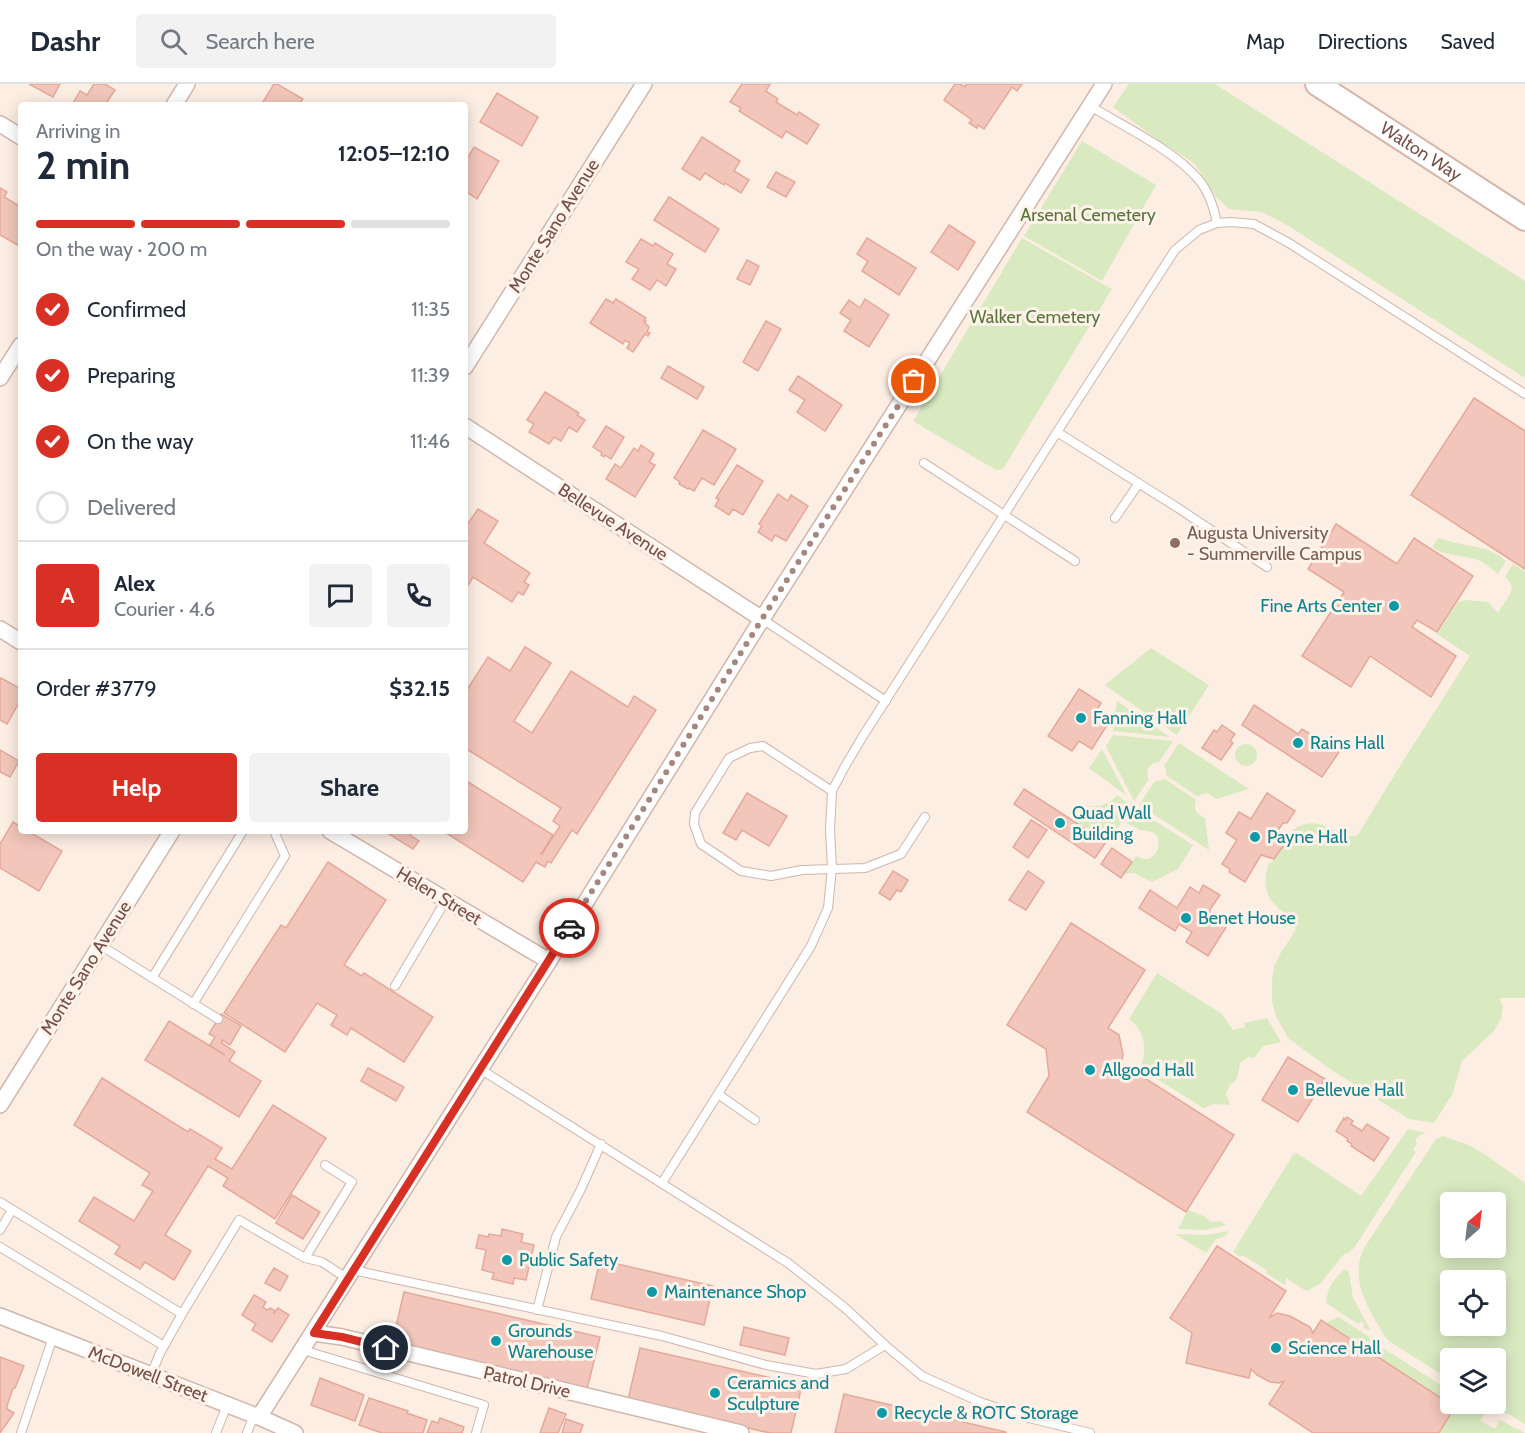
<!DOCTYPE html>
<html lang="en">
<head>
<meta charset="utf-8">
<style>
	body { margin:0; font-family:Cabin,sans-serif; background:#f2f2f3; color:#1f2937; height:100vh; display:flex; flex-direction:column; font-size:22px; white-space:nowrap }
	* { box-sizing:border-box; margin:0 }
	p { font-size:20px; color:#747a83 }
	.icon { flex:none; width:33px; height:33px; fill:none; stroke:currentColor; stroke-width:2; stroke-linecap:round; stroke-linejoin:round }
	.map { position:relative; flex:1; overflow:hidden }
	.drawer { position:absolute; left:18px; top:18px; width:450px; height:732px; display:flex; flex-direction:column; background:#fff; border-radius:6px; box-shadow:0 3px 15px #0003 }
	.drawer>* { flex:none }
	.needle { width:39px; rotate:28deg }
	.buttons { position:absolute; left:1440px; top:1108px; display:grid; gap:12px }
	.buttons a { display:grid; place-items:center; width:66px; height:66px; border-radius:6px; background:#fff; box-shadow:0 3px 15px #0003; font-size:30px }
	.pin { position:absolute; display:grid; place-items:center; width:51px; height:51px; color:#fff; margin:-26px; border:3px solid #fff; border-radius:50%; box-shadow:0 2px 6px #0007 }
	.courier { position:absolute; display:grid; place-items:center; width:60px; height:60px; margin:-30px; border:4px solid #d93025; border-radius:50%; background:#fff; color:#222; box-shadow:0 2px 8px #0007 }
	.head em { font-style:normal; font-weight:800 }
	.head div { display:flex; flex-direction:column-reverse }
	.head { display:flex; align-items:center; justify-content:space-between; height:102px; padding:0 18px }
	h1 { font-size:39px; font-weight:800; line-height:45px }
	.bar { display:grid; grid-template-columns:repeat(4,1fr); gap:9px 6px; align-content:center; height:72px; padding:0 18px }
	.bar i { height:8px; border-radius:4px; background:#e0e1e3 }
	.bar .active { background:#d93025 }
	.bar p { grid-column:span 4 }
	.line { display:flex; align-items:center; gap:15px; padding:0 18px; border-top:2px solid #e0e1e3 }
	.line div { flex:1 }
	.round { display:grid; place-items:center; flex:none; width:63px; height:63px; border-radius:6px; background:#f2f2f3 }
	ol { padding:0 18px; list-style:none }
	li { display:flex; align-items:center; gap:18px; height:66px }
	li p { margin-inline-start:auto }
	li .icon { padding:6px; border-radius:50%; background:#d93025; color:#fff; stroke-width:4 }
	li:last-child { color:#747a83 }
	li i { width:33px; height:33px; border:3px solid #e0e1e3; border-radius:50% }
	.button { display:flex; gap:12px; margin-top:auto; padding:12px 18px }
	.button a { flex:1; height:69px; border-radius:6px; background:#d93025; color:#fff; font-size:24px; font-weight:800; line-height:69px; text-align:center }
	.button a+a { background:#f2f2f3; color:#1f2937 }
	header { display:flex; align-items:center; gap:36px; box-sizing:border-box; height:84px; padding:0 30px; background:#fff; border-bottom:2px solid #e0e1e3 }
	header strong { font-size:28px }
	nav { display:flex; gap:33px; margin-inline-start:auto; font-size:21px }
	.search { width:420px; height:54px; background:#f2f2f3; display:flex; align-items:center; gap:15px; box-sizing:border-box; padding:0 21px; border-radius:6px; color:#747a83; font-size:22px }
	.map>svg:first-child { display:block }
	.green { fill:#d9eac1; fill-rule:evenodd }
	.building { fill:#f2c6ba; stroke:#e5a99b; stroke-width:1.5 }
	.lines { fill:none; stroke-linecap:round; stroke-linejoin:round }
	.service-casing { stroke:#d0b6ad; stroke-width:10 }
	.minor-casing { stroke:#d0b6ad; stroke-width:18 }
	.secondary-casing { stroke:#d6b6ab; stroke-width:26 }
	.service { stroke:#fff; stroke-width:8 }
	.minor { stroke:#fff; stroke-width:15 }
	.secondary { stroke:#fff; stroke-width:22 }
	.done { stroke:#a4877f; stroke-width:6; stroke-dasharray:0 10.8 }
	.route { stroke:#d93025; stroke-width:8 }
	.education-dot { fill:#8d6e63; stroke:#fff2e9; stroke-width:2 }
	.culture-dot { fill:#0f9aa8; stroke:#fff2e9; stroke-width:2 }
	.labels { text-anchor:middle; stroke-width:6; stroke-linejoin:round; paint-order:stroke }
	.street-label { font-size:18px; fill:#755049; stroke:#fff2e9 }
	.park-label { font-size:18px; fill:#58753e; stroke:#fff2e9 }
	.education-label { font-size:18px; fill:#785e54; stroke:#fff2e9; text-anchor:start }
	.culture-label { font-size:18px; fill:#0d838f; stroke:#fff2e9; text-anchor:start }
</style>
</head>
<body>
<header>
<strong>Dashr</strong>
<div class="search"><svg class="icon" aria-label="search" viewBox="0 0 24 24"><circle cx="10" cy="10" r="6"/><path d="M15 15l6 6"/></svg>Search here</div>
<nav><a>Map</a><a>Directions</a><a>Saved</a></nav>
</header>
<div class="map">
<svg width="1525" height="1349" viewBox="0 0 1525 1349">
	<rect width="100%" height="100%" fill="#fceee3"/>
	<g class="green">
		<polygon points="1129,0 1215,0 1525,197 1525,294 1287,141 1262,128 1229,125 1216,113 1195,80 1161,58 1113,23"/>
		<polygon points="1082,57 1156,101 1102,197 1024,152"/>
		<polygon points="1022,154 1112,205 1003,385 996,386 913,337"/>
		<path d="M1440,454C1462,464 1488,459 1506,477L1498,490C1492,485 1485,479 1478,476C1466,472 1439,471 1433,463L1437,455Z"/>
		<path d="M1513,480L1525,487V914H1499L1503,922L1501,935L1494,947L1462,977L1453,1009L1434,1039L1409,1035L1330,985L1288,954L1276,932L1272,918V896L1274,883L1280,870L1296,846C1294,842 1293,836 1290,833C1287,829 1281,827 1278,824C1264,812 1263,795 1269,779C1282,774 1281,758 1290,749C1302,737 1315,737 1330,744C1334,746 1338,750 1342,752C1346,753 1353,752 1357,752L1400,682L1470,572L1437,550L1458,518L1465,516L1488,518L1498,529L1510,510L1512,504L1511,500L1505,493Z"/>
		<polygon points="1151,564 1209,601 1177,651 1105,601"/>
		<polygon points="1117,617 1170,653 1113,647"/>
		<path d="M1113,651L1173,657L1159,678C1149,678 1145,686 1149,695L1134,717L1106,662Z"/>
		<path d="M1179,659L1249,705L1216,715C1211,709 1204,707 1198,713L1166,691V686L1164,682Z"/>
		<circle cx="1246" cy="671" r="11"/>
		<polygon points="1102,665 1127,712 1089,684"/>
		<path d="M1165,695L1196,716C1193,726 1196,730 1205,734L1209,766L1139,721L1154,698Z"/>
		<path d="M1117,711L1132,722L1108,759L1074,735L1082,722C1095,724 1109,722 1117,711Z"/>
		<path d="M1136,725L1193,761L1178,785L1152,798L1134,789L1125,790L1136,772C1151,781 1161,769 1158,753L1152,748L1140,746L1127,739Z"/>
		<path d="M1157,889L1222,930L1233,946L1245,943L1244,939L1267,934L1281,958L1263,962L1254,974L1248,973L1240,979L1237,995L1229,1002L1226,1010L1230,1021L1215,1020L1203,1024L1140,984C1148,966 1145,947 1129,935Z"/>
		<polygon points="1408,1045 1426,1049 1420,1051 1415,1056 1417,1060 1413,1065 1416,1068 1354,1164 1348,1169 1344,1170 1320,1200 1306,1207 1286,1194 1285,1201 1266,1189 1267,1186 1242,1171 1240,1173 1233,1168 1294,1069 1298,1070 1361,1112"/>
		<path d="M1443,1052L1471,1062L1486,1071L1525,1099V1340L1510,1331L1486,1320H1496V1275H1450V1296L1392,1259L1386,1254C1370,1227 1348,1197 1364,1164L1436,1055ZM1450,1119H1496V1164H1450ZM1450,1197H1496V1242H1450Z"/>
		<polygon points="1188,1126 1202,1131 1211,1138 1220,1137 1226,1141 1206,1146 1178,1145"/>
		<polygon points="1229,1147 1225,1152 1215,1156 1206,1169 1175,1150 1206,1151"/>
		<path d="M1344,1186H1347L1349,1189L1353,1214L1370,1245L1369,1247L1363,1243L1365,1240L1361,1237L1358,1240L1326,1219C1327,1205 1333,1195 1344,1186Z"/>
		<polygon points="1338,1233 1367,1251 1372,1257 1450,1307 1450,1319 1326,1239"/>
		<polygon points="1452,1320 1471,1320 1484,1329 1480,1337 1495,1345 1500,1336 1525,1349 1440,1349 1456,1323"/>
	</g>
	<g class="building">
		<polygon points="29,0 60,0 53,13"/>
		<polygon points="94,0 105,0 115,6 105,21 72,21 80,7 87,11"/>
		<polygon points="274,0 277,0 303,15 299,21 261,21"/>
		<polygon points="742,0 770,0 766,7 778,15 776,18 797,31 799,28 819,41 807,60 786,47 782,54 739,27 741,24 730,18"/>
		<polygon points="955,0 960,0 965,3 966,0 1022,0 1017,7 1012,3 984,45 978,41 977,44 969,39 972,36 944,16"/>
		<polygon points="497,9 538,33 522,62 480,38"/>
		<polygon points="702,53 740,77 734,87 749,96 741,109 725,99 724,101 705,89 700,96 682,85"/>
		<polygon points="474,63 499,77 477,115 465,107 467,103 465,101 465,78"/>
		<polygon points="776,88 795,98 786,113 767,103"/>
		<polygon points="0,104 7,108 4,113 21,123 21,163 0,151"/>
		<polygon points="669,113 719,145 705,168 654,136"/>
		<polygon points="949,141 975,158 958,186 931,168"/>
		<polygon points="867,154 916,184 899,211 862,187 868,177 857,170"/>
		<polygon points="641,155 653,162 655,159 673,170 667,180 676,185 666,202 657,196 650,206 632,195 639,185 626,178"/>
		<polygon points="747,176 759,182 750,201 737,195"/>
		<polygon points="606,215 613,219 616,215 646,234 644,237 646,237 645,239 649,243 647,248 650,249 648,252 645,250 633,268 627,264 630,259 625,256 623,260 590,239"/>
		<polygon points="865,215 889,231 869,263 844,247 851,236 840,229 849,216 860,224"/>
		<polygon points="766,237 781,245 758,287 743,278"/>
		<polygon points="668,282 704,303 697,315 661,294"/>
		<polygon points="798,292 842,321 825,347 797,328 805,316 789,306"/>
		<polygon points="545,308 579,329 577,331 585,336 577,348 569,343 561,357 554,353 549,360 529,348 534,340 527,336"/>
		<polygon points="1474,314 1525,347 1525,485 1411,411"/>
		<polygon points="606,342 624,353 611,375 605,371 604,373 601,371 602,369 593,363"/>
		<polygon points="703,346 736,365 714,401 702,394 694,407 689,404 688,405 679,400 680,398 674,394"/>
		<polygon points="641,361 654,370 649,378 655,381 635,413 606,395 615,380 621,384 634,364 638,367"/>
		<polygon points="737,381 763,397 743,431 733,425 729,431 715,422 719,415 716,414"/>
		<polygon points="778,410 788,417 791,411 808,422 786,457 775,451 772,457 758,448 762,442 759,440"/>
		<polygon points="478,425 498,437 484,459 530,489 524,498 529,501 523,511 518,508 512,518 473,493 465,506 465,444"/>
		<polygon points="1336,440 1397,480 1414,454 1473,492 1437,548 1417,536 1412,543 1456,572 1431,613 1370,572 1351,603 1302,572 1344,508 1308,485"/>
		<polygon points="525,563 551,579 514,637 532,649 571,587 628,623 634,612 656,626 577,750 572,746 551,779 548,777 545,783 536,778 523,798 443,747 465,747 465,696 553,751 541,770 542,770 560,742 553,737 561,724 465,664 465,609 488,573 510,587"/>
		<polygon points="1,594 21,605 21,615 7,640 0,636 0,597"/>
		<polygon points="1079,605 1101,619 1095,629 1109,638 1092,665 1079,657 1072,667 1048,652"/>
		<polygon points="1254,621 1298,650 1302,645 1339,668 1322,693 1242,641"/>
		<polygon points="1222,641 1235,650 1230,657 1233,659 1221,676 1202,664 1214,646 1217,648"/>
		<polygon points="0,666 19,677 10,693 0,688"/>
		<polygon points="1024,705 1106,758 1095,774 1014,720"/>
		<polygon points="747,709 787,732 769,762 742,746 736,756 723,749"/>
		<polygon points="1267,709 1295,727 1287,739 1283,739 1276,749 1284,761 1274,775 1261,771 1245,798 1229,788 1230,785 1222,780 1237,756 1226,749 1239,728 1251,735"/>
		<polygon points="1031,736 1047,746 1028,774 1013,763"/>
		<polygon points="13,738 21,743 21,747 28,747 62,767 39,807 0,784 0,760"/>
		<polygon points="384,747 413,747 410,751 419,757 413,765"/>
		<polygon points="1112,764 1132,778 1121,794 1101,780"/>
		<polygon points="328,778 386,816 344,881 362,892 364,889 433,933 404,978 351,944 347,951 331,941 337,931 317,919 285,968 224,929 281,841 286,844"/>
		<polygon points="893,787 908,796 901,808 897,806 890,816 879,809"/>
		<polygon points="1028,787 1044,798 1026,826 1009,816"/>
		<polygon points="1203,801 1220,811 1209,827 1228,840 1208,872 1186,858 1192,848 1179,840 1175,847 1139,824 1150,806 1177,824 1190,803 1199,809"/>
		<polygon points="1071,839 1145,886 1108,944 1119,951 1123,971 1121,979 1234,1051 1186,1128 1027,1028 1049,992 1046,965 1007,941"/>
		<polygon points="221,930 241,942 230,961 222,956 222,959 235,968 229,977 261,997 239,1033 145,976 169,937 225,971 210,961 215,953 209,950"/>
		<polygon points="1288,973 1325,995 1298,1038 1262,1016"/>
		<polygon points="368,984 404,1003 396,1017 361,997"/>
		<polygon points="102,994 188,1048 190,1045 222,1064 215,1075 232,1085 273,1021 326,1054 275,1135 223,1102 228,1094 208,1082 165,1151 191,1167 174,1196 145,1178 140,1185 115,1170 120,1162 79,1137 94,1113 134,1137 153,1107 142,1101 150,1089 74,1041"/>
		<polygon points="1347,1033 1353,1037 1351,1040 1362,1047 1367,1040 1389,1054 1374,1077 1351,1062 1352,1060 1347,1057 1348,1055 1336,1047 1344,1034 1346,1036"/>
		<polygon points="292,1111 320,1128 303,1155 276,1139"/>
		<polygon points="502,1145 523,1150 521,1158 534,1161 526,1196 514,1194 513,1200 492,1195 494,1189 482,1186 486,1166 476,1164 479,1151 488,1153 489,1150 501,1152"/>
		<polygon points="1217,1162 1286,1207 1269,1234 1277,1229 1290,1232 1310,1243 1313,1249 1321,1236 1455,1323 1439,1349 1313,1349 1269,1320 1284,1297 1279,1299 1270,1298 1257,1291 1251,1285 1249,1294 1186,1279 1192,1249 1170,1234"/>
		<polygon points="600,1176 713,1202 704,1241 591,1215"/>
		<polygon points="274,1184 288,1192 280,1207 265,1199"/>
		<polygon points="404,1208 600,1253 587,1305 392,1260"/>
		<polygon points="254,1211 266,1218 263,1223 267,1226 270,1224 274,1226 274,1229 278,1224 289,1231 272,1258 252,1246 256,1240 242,1231"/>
		<polygon points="744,1243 789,1254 785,1271 740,1261"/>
		<polygon points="640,1264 802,1301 791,1349 770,1349 628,1316"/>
		<polygon points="0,1273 24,1282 15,1304 13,1304 7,1322 7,1325 14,1329 0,1349"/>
		<polygon points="320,1294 364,1311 355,1337 311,1321"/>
		<polygon points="844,1310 1006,1348 1006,1349 835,1349"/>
		<polygon points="369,1314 408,1327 407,1329 427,1336 423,1349 382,1349 359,1341"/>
		<polygon points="549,1324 566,1330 558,1349 540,1349"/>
		<polygon points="440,1334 464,1343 462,1349 463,1349 427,1349 432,1337 438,1339"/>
		<polygon points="566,1335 583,1341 580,1349 562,1349"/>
	</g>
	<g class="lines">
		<g class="service-casing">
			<g id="service">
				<path d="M1090,22C1123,42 1174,66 1199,96C1209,108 1214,124 1217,139"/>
				<polyline points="1057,348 1178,424 1267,483"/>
				<polyline points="924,379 1075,477"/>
				<polyline points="1115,434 1139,399"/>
				<polyline points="762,535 886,617"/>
				<polyline points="832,707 844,684 863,652 1057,348 1175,166 1199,146 1217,139 1231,138 1254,140 1289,159 1525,310"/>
				<polyline points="100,861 218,935"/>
				<polyline points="152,894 243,747"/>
				<polyline points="395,902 446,816"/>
				<polyline points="193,920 285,772 274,747"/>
				<polyline points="480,985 788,1179 844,1223 885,1261 922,1292 980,1318 1029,1334 1090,1349"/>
				<polyline points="718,1010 755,1036"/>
				<polyline points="662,1099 811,862 828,824 832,784 830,746 832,707 763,662 750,664 729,674 695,729 694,740 701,760 741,787 771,792 802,786 865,784 901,770 925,733"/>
				<polyline points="0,1118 182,1230 239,1136 305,1174 322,1178 348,1195"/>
				<polyline points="0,1146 12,1126"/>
				<polyline points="0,1163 164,1262"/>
				<polyline points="305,1174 352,1098 325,1081"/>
				<polyline points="353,1186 662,1252 766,1281 816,1290 846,1285 885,1261"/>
				<polyline points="537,1226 556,1153 581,1105 601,1060"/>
				<polyline points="303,1266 484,1321 476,1349"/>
				<polyline points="151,1291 160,1269 182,1230"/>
				<polyline points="21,1349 53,1253"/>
				<polyline points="216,1349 227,1321"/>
				<polyline points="247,1349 254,1331"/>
			</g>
		</g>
		<g class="minor-casing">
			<g id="minor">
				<polyline points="174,21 187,0"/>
				<polyline points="0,40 21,53"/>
				<polyline points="465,283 644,0"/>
				<polyline points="0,294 21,261"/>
				<polyline points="465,342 762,535"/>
				<polyline points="0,545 21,558"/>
				<polyline points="330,747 549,877"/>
				<polyline points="0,1021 172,747"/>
				<polyline points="0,1232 259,1333 295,1349"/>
				<polyline points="314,1249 342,1253 741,1349"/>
				<polyline points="259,1333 549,877 762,535 1104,0"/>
			</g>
		</g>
		<g class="secondary-casing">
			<g id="secondary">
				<path id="s1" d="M1317,0L1525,135"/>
			</g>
		</g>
		<use href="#service" class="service"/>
		<use href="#minor" class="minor"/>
		<use href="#secondary" class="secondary"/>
	</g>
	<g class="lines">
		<polyline class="done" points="569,844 762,535 914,297"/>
		<polyline class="route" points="386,1264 342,1253 314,1249 569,844"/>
	</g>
	<circle class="education-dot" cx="1175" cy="459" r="6"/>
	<g class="culture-dot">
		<circle cx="1394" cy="522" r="6"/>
		<circle cx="1081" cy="634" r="6"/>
		<circle cx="1298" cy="659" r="6"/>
		<circle cx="1060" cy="739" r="6"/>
		<circle cx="1255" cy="753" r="6"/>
		<circle cx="1186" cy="834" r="6"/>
		<circle cx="1090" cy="986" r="6"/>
		<circle cx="1293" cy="1006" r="6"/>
		<circle cx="507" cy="1176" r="6"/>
		<circle cx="652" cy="1208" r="6"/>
		<circle cx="496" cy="1257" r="6"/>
		<circle cx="1276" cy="1264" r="6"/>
		<circle cx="715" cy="1309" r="6"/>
		<circle cx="882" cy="1329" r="6"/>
	</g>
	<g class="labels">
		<g class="street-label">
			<text dy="6" stroke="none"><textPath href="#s1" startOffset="124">Walton Way</textPath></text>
			<text transform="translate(554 142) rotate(-58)" y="6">Monte Sano Avenue</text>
			<text transform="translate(613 438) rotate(33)" y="6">Bellevue Avenue</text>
			<text transform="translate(439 812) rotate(31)" y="6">Helen Street</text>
			<text transform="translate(86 884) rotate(-58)" y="6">Monte Sano Avenue</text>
			<text transform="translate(148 1290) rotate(21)" y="6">McDowell Street</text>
			<text transform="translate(527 1298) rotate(13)" y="6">Patrol Drive</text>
		</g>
		<g class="park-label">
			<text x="1088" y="137">Arsenal Cemetery</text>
			<text x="1035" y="239">Walker Cemetery</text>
		</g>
		<g class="education-label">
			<text x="1187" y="455">Augusta University<tspan x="1187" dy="21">- Summerville Campus</tspan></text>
		</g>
		<g class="culture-label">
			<text x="1382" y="528" text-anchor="end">Fine Arts Center</text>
			<text x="1093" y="640">Fanning Hall</text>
			<text x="1310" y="665">Rains Hall</text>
			<text x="1072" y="735">Quad Wall<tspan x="1072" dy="21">Building</tspan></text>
			<text x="1267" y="759">Payne Hall</text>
			<text x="1198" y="840">Benet House</text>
			<text x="1102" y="992">Allgood Hall</text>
			<text x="1305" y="1012">Bellevue Hall</text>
			<text x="519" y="1182">Public Safety</text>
			<text x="664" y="1214">Maintenance Shop</text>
			<text x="508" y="1253">Grounds<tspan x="508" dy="21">Warehouse</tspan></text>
			<text x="1288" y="1270">Science Hall</text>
			<text x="727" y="1305">Ceramics and<tspan x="727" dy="21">Sculpture</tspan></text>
			<text x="894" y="1335">Recycle &amp; ROTC Storage</text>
		</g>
	</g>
</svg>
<div class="buttons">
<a><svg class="needle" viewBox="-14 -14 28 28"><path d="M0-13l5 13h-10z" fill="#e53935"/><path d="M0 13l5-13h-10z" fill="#747a83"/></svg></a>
<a><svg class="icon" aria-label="locate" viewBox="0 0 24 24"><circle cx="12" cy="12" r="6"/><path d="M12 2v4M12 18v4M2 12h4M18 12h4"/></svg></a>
<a><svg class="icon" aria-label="layers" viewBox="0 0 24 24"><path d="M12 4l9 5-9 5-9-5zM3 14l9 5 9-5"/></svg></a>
</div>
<div class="pin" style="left:914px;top:297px;background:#ea580c"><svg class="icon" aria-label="bag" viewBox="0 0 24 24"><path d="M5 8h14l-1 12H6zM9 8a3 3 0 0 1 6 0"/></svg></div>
<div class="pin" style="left:386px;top:1264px;background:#1f2937"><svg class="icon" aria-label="home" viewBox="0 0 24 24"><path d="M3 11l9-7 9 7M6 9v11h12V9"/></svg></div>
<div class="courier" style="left:569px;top:844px"><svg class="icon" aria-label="car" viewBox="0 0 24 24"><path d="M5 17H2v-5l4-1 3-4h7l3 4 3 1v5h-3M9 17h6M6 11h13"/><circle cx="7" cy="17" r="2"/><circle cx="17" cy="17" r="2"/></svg></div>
<section class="drawer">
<div class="head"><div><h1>2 min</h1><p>Arriving in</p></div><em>12:05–12:10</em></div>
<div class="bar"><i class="active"></i><i class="active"></i><i class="active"></i><i></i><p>On the way · 200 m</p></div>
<ol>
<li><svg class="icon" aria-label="check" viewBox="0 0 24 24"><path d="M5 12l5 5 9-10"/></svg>Confirmed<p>11:35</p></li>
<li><svg class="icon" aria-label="check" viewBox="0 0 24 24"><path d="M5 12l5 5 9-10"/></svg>Preparing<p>11:39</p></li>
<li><svg class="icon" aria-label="check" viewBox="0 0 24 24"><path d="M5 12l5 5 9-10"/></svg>On the way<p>11:46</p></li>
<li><i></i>Delivered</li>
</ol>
<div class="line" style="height:108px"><b class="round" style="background:#d93025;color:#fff">A</b><div><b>Alex</b><p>Courier · 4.6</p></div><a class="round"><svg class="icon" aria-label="chat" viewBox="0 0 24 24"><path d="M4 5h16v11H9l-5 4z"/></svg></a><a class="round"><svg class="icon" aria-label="phone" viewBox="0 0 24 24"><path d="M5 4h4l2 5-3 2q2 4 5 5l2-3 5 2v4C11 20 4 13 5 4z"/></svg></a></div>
<div class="line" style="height:78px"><div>Order #3779</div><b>$32.15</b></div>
<div class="button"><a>Help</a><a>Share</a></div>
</section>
</div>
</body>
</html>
